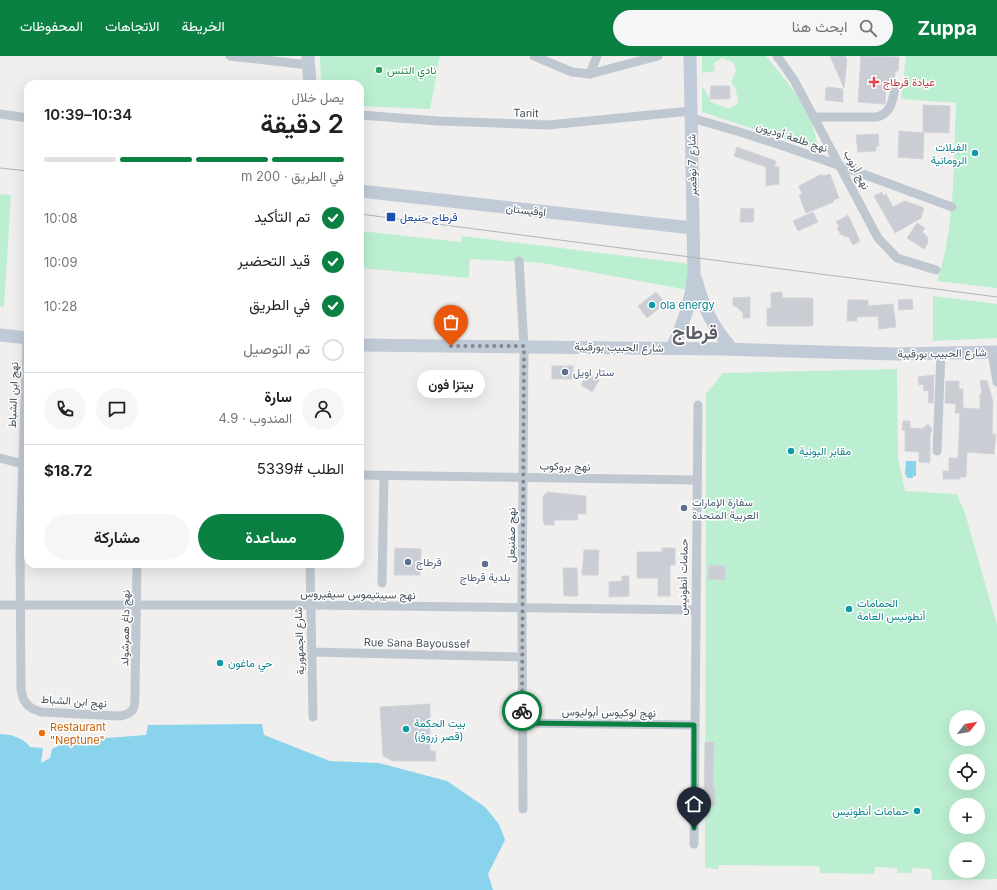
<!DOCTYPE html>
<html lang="ar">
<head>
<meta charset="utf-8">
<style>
	body { margin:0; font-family:Inter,Vazirmatn,sans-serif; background:#f6f6f6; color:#202124; direction:rtl; height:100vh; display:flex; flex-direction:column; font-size:15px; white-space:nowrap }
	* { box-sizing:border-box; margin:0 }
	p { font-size:13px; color:#757577 }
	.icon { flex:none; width:22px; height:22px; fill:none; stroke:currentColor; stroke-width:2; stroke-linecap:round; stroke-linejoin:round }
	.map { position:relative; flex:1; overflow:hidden; direction:ltr }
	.sheet { position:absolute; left:24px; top:24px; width:340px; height:488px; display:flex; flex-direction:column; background:#fff; border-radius:12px; box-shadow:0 4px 16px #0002; direction:rtl }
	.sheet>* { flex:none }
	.needle { width:26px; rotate:59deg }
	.controls { position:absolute; left:949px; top:654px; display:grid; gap:8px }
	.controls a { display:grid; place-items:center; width:36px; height:36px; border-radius:50%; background:#fff; box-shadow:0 4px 16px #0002; font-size:20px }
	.pin { position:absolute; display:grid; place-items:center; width:34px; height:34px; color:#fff; margin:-41px -17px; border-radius:50% 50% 50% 0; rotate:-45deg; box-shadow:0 0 4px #0007 }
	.pin .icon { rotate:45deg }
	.courier { position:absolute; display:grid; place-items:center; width:40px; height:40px; margin:-20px; border:3px solid #0b8043; border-radius:50%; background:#fff; color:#222; box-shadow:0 1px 5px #0007 }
	.bubble { position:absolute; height:28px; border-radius:14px; background:#fff; box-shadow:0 4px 16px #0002; font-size:13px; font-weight:600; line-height:28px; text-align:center; direction:rtl }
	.summary em { font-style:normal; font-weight:600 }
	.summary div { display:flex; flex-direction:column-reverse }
	.summary { display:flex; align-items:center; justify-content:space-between; height:68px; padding:0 20px }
	h1 { font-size:26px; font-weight:600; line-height:30px }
	.bar { display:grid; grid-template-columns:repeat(4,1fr); gap:6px 4px; align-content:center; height:48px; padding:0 20px }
	.bar i { height:5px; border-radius:3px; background:#e0e0e0 }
	.bar .current { background:#0b8043 }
	.bar p { grid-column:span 4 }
	.line { display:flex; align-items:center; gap:10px; padding:0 20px; border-top:1px solid #e0e0e0 }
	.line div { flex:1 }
	.round { display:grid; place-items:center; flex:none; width:42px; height:42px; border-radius:21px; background:#f6f6f6 }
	ol { padding:0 20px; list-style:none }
	li { display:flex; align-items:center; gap:12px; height:44px }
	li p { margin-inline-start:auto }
	li .icon { padding:4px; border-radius:50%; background:#0b8043; color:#fff; stroke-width:4 }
	li:last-child { color:#757577 }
	li i { width:22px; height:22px; border:2px solid #e0e0e0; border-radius:50% }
	.primary-button { display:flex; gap:8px; margin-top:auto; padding:8px 20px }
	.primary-button a { flex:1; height:46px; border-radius:24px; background:#0b8043; color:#fff; font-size:16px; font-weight:600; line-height:46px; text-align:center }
	.primary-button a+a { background:#f6f6f6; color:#202124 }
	header { display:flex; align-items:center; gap:24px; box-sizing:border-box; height:56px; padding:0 20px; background:#0b8043; color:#fff }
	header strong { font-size:19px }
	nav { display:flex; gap:22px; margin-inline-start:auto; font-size:14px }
	.search { width:280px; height:36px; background:#f6f6f6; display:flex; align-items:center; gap:10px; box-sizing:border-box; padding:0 14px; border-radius:22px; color:#757577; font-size:15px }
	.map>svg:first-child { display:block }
	.green { fill:#bcefd2; fill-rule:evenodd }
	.water { fill:#89d3ed }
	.building { fill:#cacdd4; stroke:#d2d4da }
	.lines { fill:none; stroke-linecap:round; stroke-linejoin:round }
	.street { stroke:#bfc8d1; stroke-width:9 }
	.secondary { stroke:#c1cbd8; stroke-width:13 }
	.tram { stroke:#b1b3b9; stroke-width:1 }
	.done { stroke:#82888f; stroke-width:4; stroke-dasharray:0 7.2 }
	.route { stroke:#0b8043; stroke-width:5 }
	.leisure-dot { fill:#2e9e5b; stroke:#fff; stroke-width:1.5 }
	.health-dot { fill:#e0444e; stroke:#fff; stroke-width:1.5 }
	.culture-dot { fill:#0f9aa8; stroke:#fff; stroke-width:1.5 }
	.transit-dot { fill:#1a4fb4; stroke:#fff; stroke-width:1.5 }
	.service-dot { fill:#5c6f8a; stroke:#fff; stroke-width:1.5 }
	.food-dot { fill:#e8710a; stroke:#fff; stroke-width:1.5 }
	.labels { text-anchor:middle; stroke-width:3; stroke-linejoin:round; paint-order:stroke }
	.leisure-label { font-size:11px; fill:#27864d; stroke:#fff; text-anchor:start }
	.health-label { font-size:11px; fill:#be3a42; stroke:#fff; text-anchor:start }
	.street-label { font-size:11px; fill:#46515c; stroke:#fff }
	.culture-label { font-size:11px; fill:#0d838f; stroke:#fff; text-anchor:start }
	.transit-label { font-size:11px; fill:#164399; stroke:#fff; text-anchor:start }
	.service-label { font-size:11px; fill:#4e5e75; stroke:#fff; text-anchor:start }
	.food-label { font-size:11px; fill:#c56008; stroke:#fff; text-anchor:start }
	.town-label { font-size:19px; font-weight:bold; fill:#5b5e64; stroke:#fff }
</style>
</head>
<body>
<header>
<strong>Zuppa</strong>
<div class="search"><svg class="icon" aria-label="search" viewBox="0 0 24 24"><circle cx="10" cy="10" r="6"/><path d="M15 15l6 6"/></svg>ابحث هنا</div>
<nav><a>الخريطة</a><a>الاتجاهات</a><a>المحفوظات</a></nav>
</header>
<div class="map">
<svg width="997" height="834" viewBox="0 0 997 834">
	<rect width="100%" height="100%" fill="#f1efee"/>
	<g class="green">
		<polygon points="320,0 440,0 430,53 360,50 360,28 321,28"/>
		<path d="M702,0H766C787,26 818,59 817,94L702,56V32H704L711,46L729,53L738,47L736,34L731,26L736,15L734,7L722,2L714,7L715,15L702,17Z"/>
		<path d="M906,0H997V232L937,225C956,169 953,106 956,47L901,43Z"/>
		<polygon points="0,138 11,139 4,251 0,250"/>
		<polygon points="360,175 461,186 462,180 691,208 688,234 542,207 470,203 469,222 360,212"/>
		<polygon points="933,240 997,248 997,282 933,285"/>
		<path d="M897,313L898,402L905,435L957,438L965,457L997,569V823L932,824L931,813L912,812L911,817H897V812L875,811L874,818L820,817L819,810L719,809L718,813L705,812L706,338L723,317ZM956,661H978V683H956ZM956,705H978V727H956ZM956,749H978V771H956ZM956,793H978V815H956Z"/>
	</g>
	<g class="water">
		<polygon points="906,405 916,405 916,420 913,420 913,422 907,422 907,420 905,419"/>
		<path d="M262,668L264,679L330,705L379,707L447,725L485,751L499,768L505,784L488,818L493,834H0V678C11,678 24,682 30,691L43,692L41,707L50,702L52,693L68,685L146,679L148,669Z"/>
	</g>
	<g class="building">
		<polygon points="830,0 845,0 847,4 844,32"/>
		<polygon points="861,0 899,1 898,15 895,15 895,22 890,22 889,31 886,30 885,48 858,46"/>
		<polygon points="711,30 730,30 730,43 710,43"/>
		<polygon points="829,31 843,33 843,46 825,44 826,32"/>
		<polygon points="923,49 950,50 949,77 923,76"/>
		<polygon points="899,75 924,77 923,103 898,101"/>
		<polygon points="878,78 879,90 876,90 876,95 858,96 856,79"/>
		<polygon points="737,91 776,105 774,111 779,111 779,128 766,130 766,111 734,100"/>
		<polygon points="822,118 823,120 830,118 839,142 833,144 834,146 806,157 799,139 802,138 799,130"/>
		<polygon points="882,136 883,140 886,138 893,151 905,145 924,152 921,162 895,177 874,140"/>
		<polygon points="741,152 754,153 753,166 740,166"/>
		<polygon points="813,156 818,166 798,175 793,165"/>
		<polygon points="848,159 860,185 853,189 848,180 845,181 842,178 841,179 837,172 839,170 836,166"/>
		<polygon points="917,167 925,172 922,176 927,180 928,187 924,193 907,182"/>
		<polygon points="656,236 665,247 647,262 638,250"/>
		<polygon points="782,236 782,242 813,242 813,270 767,270 767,252 771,252 771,237"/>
		<polygon points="750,241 750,262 743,262 743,257 736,250 733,250 733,242"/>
		<polygon points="912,243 913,253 899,254 898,244"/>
		<polygon points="848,244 868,244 868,250 893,248 896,271 879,273 878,260 857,261 857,265 847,265"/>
		<rect x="552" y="310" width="21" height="13"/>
		<polygon points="588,317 599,324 592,336 581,329"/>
		<polygon points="934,319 933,347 928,347 929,334 924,335 923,328 919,329 918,321"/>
		<polygon points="980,324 987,325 993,346 992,378 996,378 994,398 967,396 966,421 960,421 960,423 943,423 943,415 949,415 949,402 958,402 960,357 955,357 956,348 945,347 946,325 959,325 959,333 963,333 963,352 980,353 980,338 982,338"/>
		<polygon points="903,365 910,365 910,372 922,373 928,368 932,374 930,378 930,407 919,406 919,396 905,395 905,374 902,374"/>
		<polygon points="547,436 586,440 586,458 577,458 578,464 554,464 554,469 545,469 543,465 543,440"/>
		<polygon points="395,492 421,493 420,519 394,519"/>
		<polygon points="662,492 675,492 675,509 670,509 670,540 658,540 658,522 637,522 637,496 662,496"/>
		<polygon points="584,494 599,494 598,519 582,519"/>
		<polygon points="709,509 725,510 725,524 708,523"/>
		<polygon points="563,512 577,512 578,540 564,540"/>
		<polygon points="622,520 629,520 629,540 609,541 609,526 622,525"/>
		<polygon points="430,648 430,695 435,695 436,705 393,705 383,700 380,651"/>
		<polygon points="705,686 714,686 713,731 715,731 715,750 704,750"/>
	</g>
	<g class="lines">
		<g class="street">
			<polyline points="230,0 309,9"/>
			<polyline points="534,0 572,16 590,18 658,0"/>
			<polyline points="777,0 794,24 878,182 897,202 936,214"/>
			<polyline points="590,18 597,0"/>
			<polyline points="0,58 28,62"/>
			<polyline points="360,59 438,65 548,69 691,55"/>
			<path d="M815,61H877C891,57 892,46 895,33"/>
			<path d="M691,62C780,86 866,119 952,151"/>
			<polyline points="519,205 524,290 522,552 523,753"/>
			<path d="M27,282L20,498L21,633C23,647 28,652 41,656L120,660C136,657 135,650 135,636L137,508"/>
			<polyline points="992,296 997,326"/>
			<polyline points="937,395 941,297"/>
			<polyline points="0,402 27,409"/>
			<polyline points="360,419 697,424"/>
			<polyline points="310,508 313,661"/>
			<polyline points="382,527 384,419"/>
			<polyline points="0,549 309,549 695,554"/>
			<polyline points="311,596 522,601"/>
			<polyline points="522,667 695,669"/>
			<polyline points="694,788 698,349"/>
		</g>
		<g class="secondary">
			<polyline points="308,0 310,28"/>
			<polyline points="360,135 692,172"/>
			<path d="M696,224C704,253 713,271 732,293"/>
			<polyline points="0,279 28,282"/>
			<polyline points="360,289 722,293 896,298 997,296"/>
			<path d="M672,292C684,268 691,245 694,219L690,0"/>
		</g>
		<g class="tram">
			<polyline points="0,112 28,115"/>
			<polyline points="360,158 997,241"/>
		</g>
	</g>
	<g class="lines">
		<polyline class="done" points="451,290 524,290 522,655"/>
		<polyline class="route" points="522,655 522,667 694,669 694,772"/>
	</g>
	<circle class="leisure-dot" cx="379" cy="14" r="4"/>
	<path class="health-dot" d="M872 20h4v4h4v4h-4v4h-4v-4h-4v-4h4z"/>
	<g class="culture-dot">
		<circle cx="975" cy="97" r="4"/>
		<circle cx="652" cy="249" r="4"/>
		<circle cx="791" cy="395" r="4"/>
		<circle cx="849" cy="553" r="4"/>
		<circle cx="220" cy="607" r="4"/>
		<circle cx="406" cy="673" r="4"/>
		<circle cx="917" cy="755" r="4"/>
	</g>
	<rect class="transit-dot" x="386" y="156" width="10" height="10" rx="2"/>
	<g class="service-dot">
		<circle cx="565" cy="316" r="4"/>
		<circle cx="684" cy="452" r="4"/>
		<circle cx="408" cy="506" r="4"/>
		<circle cx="485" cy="508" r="4"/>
	</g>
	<circle class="food-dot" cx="42" cy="677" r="4"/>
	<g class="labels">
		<g class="leisure-label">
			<text x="387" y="18">نادي التنس</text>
		</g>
		<g class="health-label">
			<text x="883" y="30">عيادة قرطاج</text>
		</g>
		<g class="street-label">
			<text transform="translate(526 57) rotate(1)" y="4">Tanit</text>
			<text transform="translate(792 81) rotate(18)" y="4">نهج طلعة أوديون</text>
			<text transform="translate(692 109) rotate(-91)" y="4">شارع 7 نوفمبر</text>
			<text transform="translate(857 114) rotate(62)" y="4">نهج أرنوب</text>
			<text transform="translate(526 154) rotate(6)" y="4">اوقيستان</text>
			<text transform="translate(619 291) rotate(1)" y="4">شارع الحبيب بورقيبة</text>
			<text transform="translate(942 297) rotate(-1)" y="4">شارع الحبيب بورقيبة</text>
			<text transform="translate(13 339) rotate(-88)" y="4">نهج ابن الشباط</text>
			<text transform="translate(565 410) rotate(1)" y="4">نهج بروكوب</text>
			<text transform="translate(511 479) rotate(-89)" y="4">نهج صفنبعل</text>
			<text transform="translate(683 521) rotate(-89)" y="4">حمامات أنطونيس</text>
			<text transform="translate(358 538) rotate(1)" y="4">نهج سيبتيموس سيفيروس</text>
			<text transform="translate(125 572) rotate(-89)" y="4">نهج داغ همرشولد</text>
			<text transform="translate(299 585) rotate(-92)" y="4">شارع الجمهورية</text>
			<text transform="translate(417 587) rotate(1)" y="4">Rue Sana Bayoussef</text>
			<text transform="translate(74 645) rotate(4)" y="4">نهج ابن الشباط</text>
			<text transform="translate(609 656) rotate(1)" y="4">نهج لوكيوس أبوليوس</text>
		</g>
		<g class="culture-label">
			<text x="967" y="95" text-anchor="end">الفيلات<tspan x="967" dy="13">الرومانية</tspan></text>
			<text x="660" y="253">ola energy</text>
			<text x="799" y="399">مقابر البونية</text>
			<text x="857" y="551">الحمامات<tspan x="857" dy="13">أنطونيس العامة</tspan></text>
			<text x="228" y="611">حي ماغون</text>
			<text x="414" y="671">بيت الحكمة<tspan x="414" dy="13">(قصر زروق)</tspan></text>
			<text x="909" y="759" text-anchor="end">حمامات أنطونيس</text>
		</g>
		<g class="transit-label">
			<text x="400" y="165">قرطاج حنبعل</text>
		</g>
		<g class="service-label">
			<text x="573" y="320">ستار اويل</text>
			<text x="692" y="450">سفارة الإمارات<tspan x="692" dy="13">العربية المتحدة</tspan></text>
			<text x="416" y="510">قرطاج</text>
			<text x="485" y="525" text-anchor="middle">بلدية قرطاج</text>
		</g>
		<g class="food-label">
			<text x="50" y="675">Restaurant<tspan x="50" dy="13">"Neptune"</tspan></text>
		</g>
		<g class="town-label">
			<text x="695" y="283">قرطاج</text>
		</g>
	</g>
</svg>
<div class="controls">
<a><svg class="needle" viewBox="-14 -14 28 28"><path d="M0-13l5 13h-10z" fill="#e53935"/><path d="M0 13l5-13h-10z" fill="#757577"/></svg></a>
<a><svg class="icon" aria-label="locate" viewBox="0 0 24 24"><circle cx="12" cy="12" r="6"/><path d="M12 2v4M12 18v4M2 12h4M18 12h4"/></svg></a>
<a>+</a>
<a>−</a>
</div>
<div class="pin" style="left:451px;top:290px;background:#ea580c"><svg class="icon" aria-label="bag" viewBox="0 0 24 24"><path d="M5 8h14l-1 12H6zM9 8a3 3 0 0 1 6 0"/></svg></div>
<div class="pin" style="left:694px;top:772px;background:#1f2937"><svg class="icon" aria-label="home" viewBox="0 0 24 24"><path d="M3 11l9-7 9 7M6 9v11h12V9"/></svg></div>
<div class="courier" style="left:522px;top:655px"><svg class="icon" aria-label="bike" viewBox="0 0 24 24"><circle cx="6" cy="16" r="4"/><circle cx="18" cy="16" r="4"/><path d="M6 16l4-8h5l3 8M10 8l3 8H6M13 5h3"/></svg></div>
<div class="bubble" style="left:417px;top:314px;width:68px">بيتزا فون</div>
<section class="sheet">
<div class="summary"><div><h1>2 دقيقة</h1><p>يصل خلال</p></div><em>10:34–10:39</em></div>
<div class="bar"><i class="current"></i><i class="current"></i><i class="current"></i><i></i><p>في الطريق · 200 m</p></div>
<ol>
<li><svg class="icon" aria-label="check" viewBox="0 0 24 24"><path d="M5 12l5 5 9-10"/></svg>تم التأكيد<p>10:08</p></li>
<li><svg class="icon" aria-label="check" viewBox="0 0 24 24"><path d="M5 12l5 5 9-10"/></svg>قيد التحضير<p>10:09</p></li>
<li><svg class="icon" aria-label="check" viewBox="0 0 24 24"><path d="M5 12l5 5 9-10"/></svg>في الطريق<p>10:28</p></li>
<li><i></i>تم التوصيل</li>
</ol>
<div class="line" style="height:72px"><a class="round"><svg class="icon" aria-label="person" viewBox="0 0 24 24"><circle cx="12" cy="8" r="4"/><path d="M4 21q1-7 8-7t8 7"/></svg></a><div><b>سارة</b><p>المندوب · 4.9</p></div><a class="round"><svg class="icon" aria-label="chat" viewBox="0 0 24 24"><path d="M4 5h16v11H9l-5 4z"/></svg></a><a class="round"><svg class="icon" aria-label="phone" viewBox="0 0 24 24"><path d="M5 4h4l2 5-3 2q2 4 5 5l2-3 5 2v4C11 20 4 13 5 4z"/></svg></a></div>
<div class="line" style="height:52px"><div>الطلب #5339</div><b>$18.72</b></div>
<div class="primary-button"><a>مساعدة</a><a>مشاركة</a></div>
</section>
</div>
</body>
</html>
